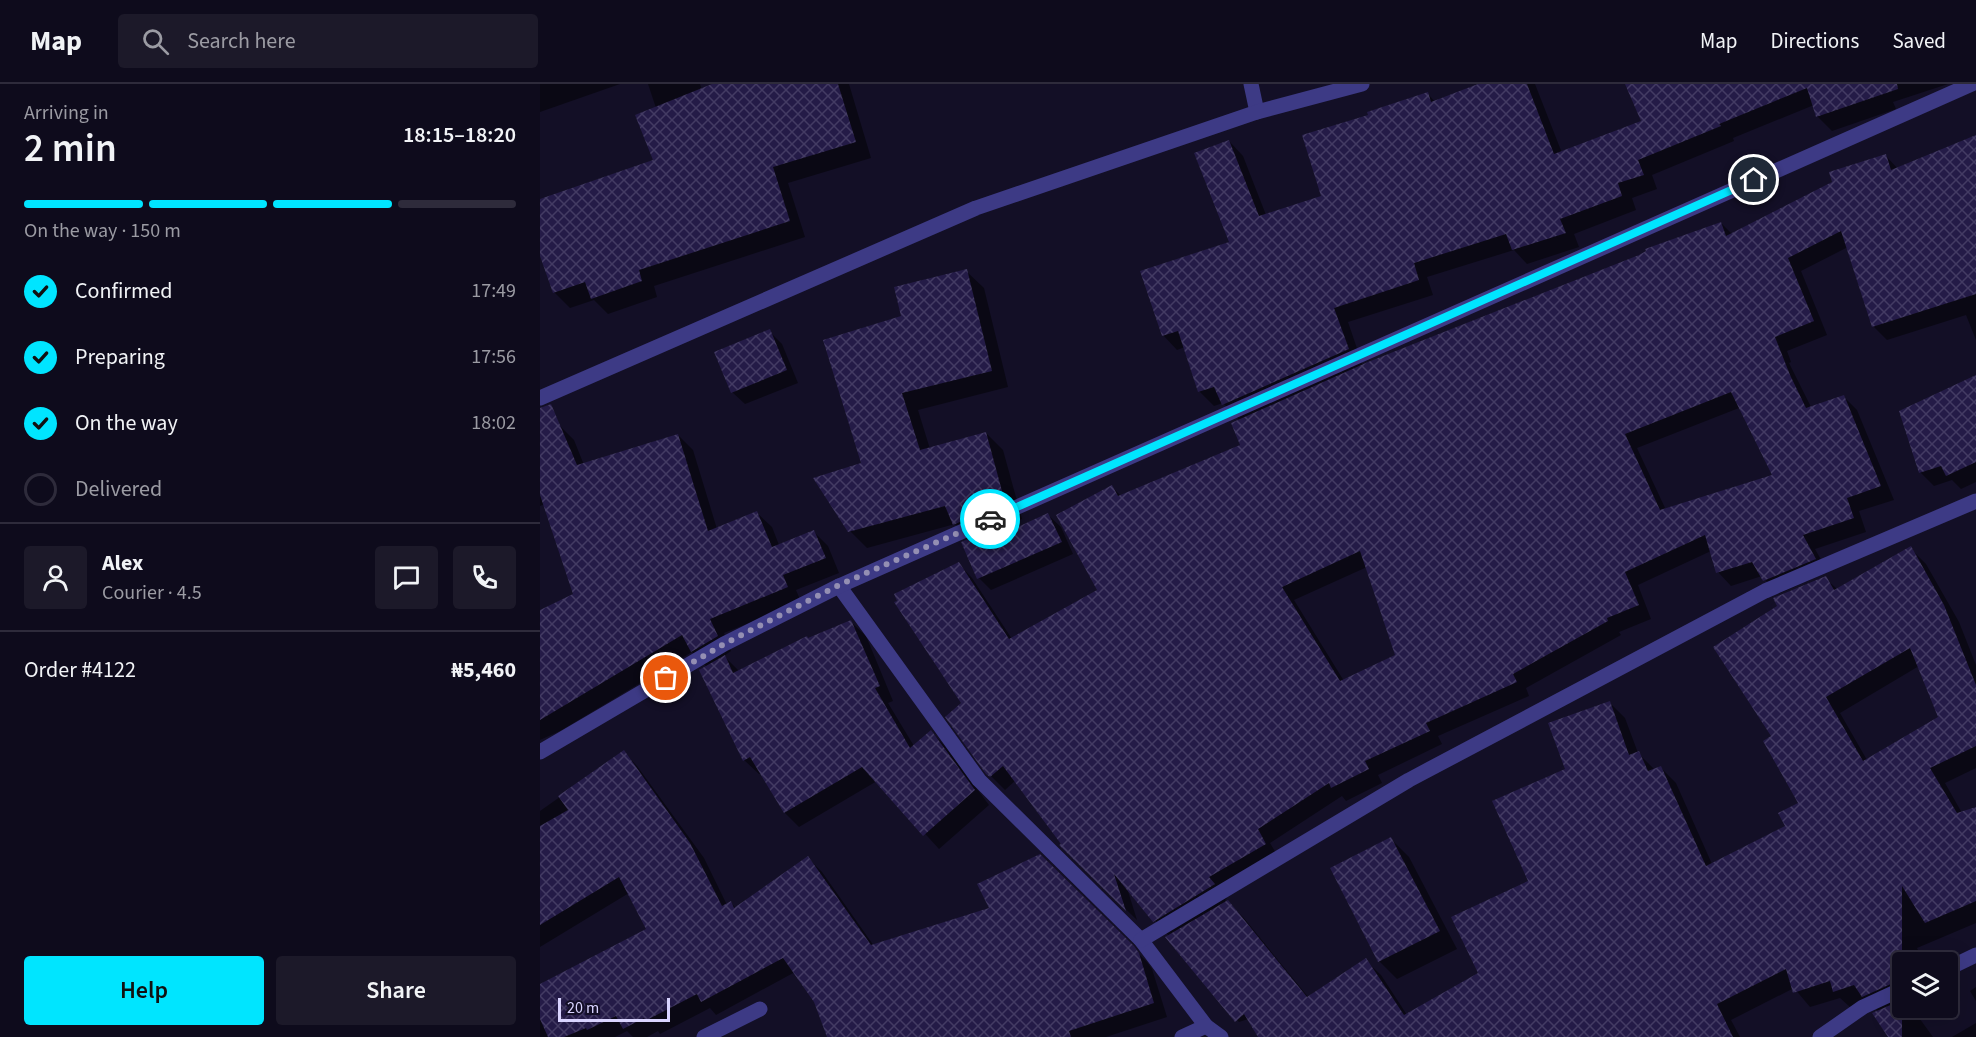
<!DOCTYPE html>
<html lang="en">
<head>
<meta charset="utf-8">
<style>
	body { margin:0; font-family:"Source Sans 3",sans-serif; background:#1c1929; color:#f1f3f6; height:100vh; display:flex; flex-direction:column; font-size:22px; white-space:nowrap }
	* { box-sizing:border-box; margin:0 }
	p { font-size:20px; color:#9b9ba3 }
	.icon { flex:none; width:33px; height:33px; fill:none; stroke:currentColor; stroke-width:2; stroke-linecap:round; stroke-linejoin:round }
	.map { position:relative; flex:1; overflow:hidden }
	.side { display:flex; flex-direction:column; background:#0e0b1c; width:540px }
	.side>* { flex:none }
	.controls { position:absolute; left:1352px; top:868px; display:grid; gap:12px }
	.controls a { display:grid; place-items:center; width:66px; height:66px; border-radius:6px; background:#0e0b1c; box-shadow:0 6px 24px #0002,0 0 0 2px #2e2b3b; font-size:30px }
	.scale { position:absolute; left:18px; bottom:15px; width:112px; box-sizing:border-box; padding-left:6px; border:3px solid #d9d4ff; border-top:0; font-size:16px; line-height:21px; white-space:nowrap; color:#d9d4ff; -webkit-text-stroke:4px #130f26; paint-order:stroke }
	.pin { position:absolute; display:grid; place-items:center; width:51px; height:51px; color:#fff; margin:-26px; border:3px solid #fff; border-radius:50%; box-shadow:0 2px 6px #0007 }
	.courier { position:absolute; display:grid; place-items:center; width:60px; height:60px; margin:-30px; border:4px solid #00e5ff; border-radius:50%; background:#fff; color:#222; box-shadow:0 2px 8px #0007 }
	.summary em { font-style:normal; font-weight:600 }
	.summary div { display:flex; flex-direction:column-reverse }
	.summary { display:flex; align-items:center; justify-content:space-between; height:102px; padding:0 24px }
	h1 { font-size:39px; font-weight:600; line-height:45px }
	.bar { display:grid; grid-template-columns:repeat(4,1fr); gap:9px 6px; align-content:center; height:72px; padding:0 24px }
	.bar i { height:8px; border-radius:4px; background:#2e2b3b }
	.bar .selected { background:#00e5ff }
	.bar p { grid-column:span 4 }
	.line { display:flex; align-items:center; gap:15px; padding:0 24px; border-top:2px solid #2e2b3b }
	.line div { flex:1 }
	.round { display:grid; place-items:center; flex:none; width:63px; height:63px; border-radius:6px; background:#1c1929 }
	ol { padding:0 24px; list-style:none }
	li { display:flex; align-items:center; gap:18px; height:66px }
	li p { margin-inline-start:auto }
	li .icon { padding:6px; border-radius:50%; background:#00e5ff; color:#111; stroke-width:4 }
	li:last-child { color:#9b9ba3 }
	li i { width:33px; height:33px; border:3px solid #2e2b3b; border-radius:50% }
	.action { display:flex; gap:12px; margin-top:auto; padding:12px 24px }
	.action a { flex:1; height:69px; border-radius:6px; background:#00e5ff; color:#111; font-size:24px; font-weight:600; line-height:69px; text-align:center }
	.action a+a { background:#1c1929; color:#f1f3f6 }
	header { display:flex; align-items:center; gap:36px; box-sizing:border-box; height:84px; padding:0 30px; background:#0e0b1c; border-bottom:2px solid #2e2b3b }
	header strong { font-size:28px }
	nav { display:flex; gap:33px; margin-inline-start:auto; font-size:21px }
	.search { width:420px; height:54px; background:#1c1929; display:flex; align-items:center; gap:15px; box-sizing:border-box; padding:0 21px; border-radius:6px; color:#9b9ba3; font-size:22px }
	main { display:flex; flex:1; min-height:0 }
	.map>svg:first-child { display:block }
	.shadow { fill:#0007; fill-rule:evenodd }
	.building { fill:url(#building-cross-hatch); fill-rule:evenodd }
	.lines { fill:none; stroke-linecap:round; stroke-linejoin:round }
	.street { stroke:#3d3a85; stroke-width:15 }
	.done { stroke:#948fb3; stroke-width:6; stroke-dasharray:0 10.8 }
	.route { stroke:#00e5ff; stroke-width:8 }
</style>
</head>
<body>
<header>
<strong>Map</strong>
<div class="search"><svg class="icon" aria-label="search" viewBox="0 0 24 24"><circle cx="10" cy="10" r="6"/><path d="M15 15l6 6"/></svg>Search here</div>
<nav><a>Map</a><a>Directions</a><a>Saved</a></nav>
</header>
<main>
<section class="side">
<div class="summary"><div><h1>2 min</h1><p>Arriving in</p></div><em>18:15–18:20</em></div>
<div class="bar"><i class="selected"></i><i class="selected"></i><i class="selected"></i><i></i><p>On the way · 150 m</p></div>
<ol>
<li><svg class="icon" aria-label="check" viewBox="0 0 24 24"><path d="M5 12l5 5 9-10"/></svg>Confirmed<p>17:49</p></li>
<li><svg class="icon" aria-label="check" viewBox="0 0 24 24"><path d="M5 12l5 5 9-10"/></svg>Preparing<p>17:56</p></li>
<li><svg class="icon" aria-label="check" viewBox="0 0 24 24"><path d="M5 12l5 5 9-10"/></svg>On the way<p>18:02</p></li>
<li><i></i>Delivered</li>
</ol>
<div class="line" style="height:108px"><a class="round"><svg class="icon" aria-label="person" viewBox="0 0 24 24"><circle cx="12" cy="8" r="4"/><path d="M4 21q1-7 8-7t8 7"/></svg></a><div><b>Alex</b><p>Courier · 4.5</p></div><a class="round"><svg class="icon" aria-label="chat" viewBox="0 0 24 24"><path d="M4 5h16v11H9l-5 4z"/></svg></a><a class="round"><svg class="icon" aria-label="phone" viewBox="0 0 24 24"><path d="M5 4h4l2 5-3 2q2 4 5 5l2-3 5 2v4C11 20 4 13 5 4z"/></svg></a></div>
<div class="line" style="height:78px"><div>Order #4122</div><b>₦5,460</b></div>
<div class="action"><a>Help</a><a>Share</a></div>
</section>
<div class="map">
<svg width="1436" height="953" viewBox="0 0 1436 953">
	<defs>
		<pattern id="building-cross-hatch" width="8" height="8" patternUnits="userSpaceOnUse" patternTransform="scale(1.5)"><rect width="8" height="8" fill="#241b47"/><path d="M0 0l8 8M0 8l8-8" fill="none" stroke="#433b63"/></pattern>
	</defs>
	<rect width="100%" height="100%" fill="#130f26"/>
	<g class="shadow">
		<polygon points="0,0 80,0 0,28"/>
		<polygon points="108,0 160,0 162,6 176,0 309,0 331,74 248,99 265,153 114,202 117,213 68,230 54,216 30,224 14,208 0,168 0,116 115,77 116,24"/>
		<path d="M942,0H995L1022,69L1102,38L1087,0H1408L1353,18L1356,25L1292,47L1277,32L1274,21L1193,54L1194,57L1112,91L1117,105L1092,114L1096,126L1034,150L1039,163L987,180L974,166L887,193L893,211L808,238L823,282L1181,139L1192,150L1346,72L1358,85L1436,53V256L1426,231L1347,256L1333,242L1308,163L1261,187L1287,251L1247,267L1251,278L1249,279L1271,323L1303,312L1317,326L1354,416L1319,427L1326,448L1275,465L1288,488L1238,510L1222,492L1191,502L1178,488L1171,467L1098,501L1111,535L1079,548L1081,551L986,604L989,612L898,652L902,660L838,691L842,699L806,717L802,712L730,759L739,774L681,807L687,814L685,816L703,833L769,914L825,876L841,891L867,931L940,890L990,798L1026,686L1070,619L1085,634L1098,669L1115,686L1120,683L1136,699L1172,780L1247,743L1260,720L1233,653L1285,494L1297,505L1370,464L1386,480L1419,538L1436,581V684L1405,699L1422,729L1436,725V839L1377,864L1384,879H1362V924H1372L1393,953H1350L1339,928L1328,917L1310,923L1300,914L1270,923L1254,904L1191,936L1200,953H745L736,926L699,938L684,922L629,852L587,804L597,836L521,762L524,760L476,696L465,706L448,689L422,620L419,480L432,494L472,555L559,507L572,403L581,412L702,362L700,337L683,319L674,322L659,307L645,263L637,266L623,251L691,159L689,57L703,72L726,131L783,113L830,32L888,10L895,18ZM1199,324L1234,392L1126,426L1097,364ZM827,483L857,571L804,597L754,516ZM1379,582L1400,634L1327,676L1300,629Z"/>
		<polygon points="426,187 444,204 468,303 378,326 390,365 446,349 463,366 482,435 471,439 477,445 508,431 521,443 533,470 451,506 439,494 431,456 415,440 327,464 310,447 323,380 363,233"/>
		<polygon points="229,247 242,260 258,299 205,320 192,308"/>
		<polygon points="1436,292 1436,398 1421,405 1412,396 1394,402 1380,388"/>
		<polygon points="19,341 34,356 44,381 138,351 153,366 177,445 217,429 232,443 239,461 274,448 288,462 299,489 256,506 261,518 184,549 191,567 184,572 199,587 311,538 326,552 353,617 348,619 374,662 391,648 405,662 449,721 399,765 337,697 259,743 245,729 221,689 219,690 204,676 167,583 152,568 20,647 0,656 0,528 35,510 5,420 0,422 0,349"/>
		<polygon points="84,668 97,682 164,774 187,821 191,819 196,824 268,774 282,788 334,862 451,825 500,772 607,878 612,885 627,933 566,953 288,953 276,918 255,888 176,931 170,924 120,950 118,947 107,953 93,953 87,947 75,953 0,953 0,902 108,846 89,809 0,863 0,727"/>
		<polygon points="851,755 869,773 917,865 857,895 839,877"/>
		<polygon points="1436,903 1436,917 1430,907"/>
		<polygon points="1436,939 1436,953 1412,953"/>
	</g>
	<g class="building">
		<polygon points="172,0 298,0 316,58 233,83 250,137 99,186 102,197 51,215 45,198 13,209 0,172 0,115 113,76 95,31"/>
		<polygon points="938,0 987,0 1014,70 1101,37 1085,0 1357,0 1358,5 1276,33 1267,4 1179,40 1181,42 1098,76 1104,91 1078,99 1082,112 1020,135 1026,149 972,166 966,150 874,179 879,196 794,224 809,265 682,321 674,303 658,308 638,247 622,252 600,187 689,158 654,69 689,56 719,132 781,112 762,51 828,31 827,28 888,8 891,18"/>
		<path d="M1436,51V210L1332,243L1301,147L1248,174L1274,237L1235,253L1250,291L1266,324L1304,311L1341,402L1307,414L1314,434L1263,451L1276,475L1223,497L1212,478L1176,489L1165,451L1085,488L1099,521L1067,534L1068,537L973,590L977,598L886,639L890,647L825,677L829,685L791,704L789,699L718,745L726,760L669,793L675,800L613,838L574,790L586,827L519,761L521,760L463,682L450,693L446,690L405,633L421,619L354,518L357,517L354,510L419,478L469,555L557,506L516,431L572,401L578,412L700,361L691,339L828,278L1099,171L1106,167L1105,165L1181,138L1186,152L1292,98L1289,88L1346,70L1351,86ZM1191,308L1232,391L1120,426L1085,350ZM820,467L855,571L800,597L742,503Z"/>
		<polygon points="427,185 452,287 362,309 380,366 446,348 465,418 413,441 405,422 308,448 273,394 321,379 283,256 361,232 354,203"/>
		<polygon points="230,245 247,286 191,309 174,268"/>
		<polygon points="1436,291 1436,378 1406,392 1401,382 1379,389 1359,327"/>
		<polygon points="11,320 37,381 138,350 168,447 217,427 232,463 274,446 286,474 243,491 248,503 170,535 178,552 151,568 142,551 0,636 0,526 33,510 0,411 0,324"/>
		<polygon points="508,429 522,458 437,495 421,458 471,437 473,445"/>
		<path d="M1371,462L1404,521L1436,601V662L1390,684L1417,729L1436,723V817L1385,839L1362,802V895L1322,913L1314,901L1293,908L1290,897L1253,909L1246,885L1177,920L1193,953H718L704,930L695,938L625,853L688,816L767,913L826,874L864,931L938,889L911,833L988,797L952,717L1025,685L1008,639L1070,617L1089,671L1099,667L1108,687L1121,682L1166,782L1245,742L1238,729L1258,719L1223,657L1231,652L1173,563L1237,522L1233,514L1286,492L1294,506ZM1370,564L1398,633L1323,677L1286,613Z"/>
		<polygon points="311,536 340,602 335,604 370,664 391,646 435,706 383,752 322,683 244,729 210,673 203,677 159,586 185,571 193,589 267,552 268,554"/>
		<polygon points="84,666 150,759 182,822 191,817 194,824 268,772 331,861 449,824 437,800 500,770 594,862 599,869 614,919 529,947 531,953 287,953 274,918 243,874 161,918 157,910 105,937 104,934 83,945 76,932 47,946 46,944 24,953 8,953 0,935 0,900 106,845 79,793 0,841 0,742 28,726 18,712"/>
		<polygon points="851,753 900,847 838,878 790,784"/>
		<polygon points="1362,916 1362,953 1348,953 1332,929"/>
	</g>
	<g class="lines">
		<g class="street">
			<polyline points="711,0 717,28"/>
			<polyline points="0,314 436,124 717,28 822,0"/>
			<polyline points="299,502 439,696 601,856 666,942 681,953"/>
			<polyline points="0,668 184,560 299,502 1432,0"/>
			<polyline points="601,856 869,696 1225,507 1436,417"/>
			<polyline points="1407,885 1436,871"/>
			<polyline points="164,953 220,925"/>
			<polyline points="642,953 666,942"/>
			<polyline points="1280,953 1323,923 1362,905"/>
		</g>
	</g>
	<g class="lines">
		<polyline class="done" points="126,594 184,560 299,501 450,435"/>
		<polyline class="route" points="450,435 1214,96"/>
	</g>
</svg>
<div class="controls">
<a><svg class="icon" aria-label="layers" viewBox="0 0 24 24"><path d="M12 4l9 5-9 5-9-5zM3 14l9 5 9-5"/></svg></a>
</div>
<div class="scale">20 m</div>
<div class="pin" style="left:126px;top:594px;background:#ea580c"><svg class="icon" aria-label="bag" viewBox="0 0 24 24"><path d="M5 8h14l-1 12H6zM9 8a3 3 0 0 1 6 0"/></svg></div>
<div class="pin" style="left:1214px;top:96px;background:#1f2937"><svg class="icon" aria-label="home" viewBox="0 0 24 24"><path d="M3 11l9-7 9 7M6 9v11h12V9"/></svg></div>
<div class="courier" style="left:450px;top:435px"><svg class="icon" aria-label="car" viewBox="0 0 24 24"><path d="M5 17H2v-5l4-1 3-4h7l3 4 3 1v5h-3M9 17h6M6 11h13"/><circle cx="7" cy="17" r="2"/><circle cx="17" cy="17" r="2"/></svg></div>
</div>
</main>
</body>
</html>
